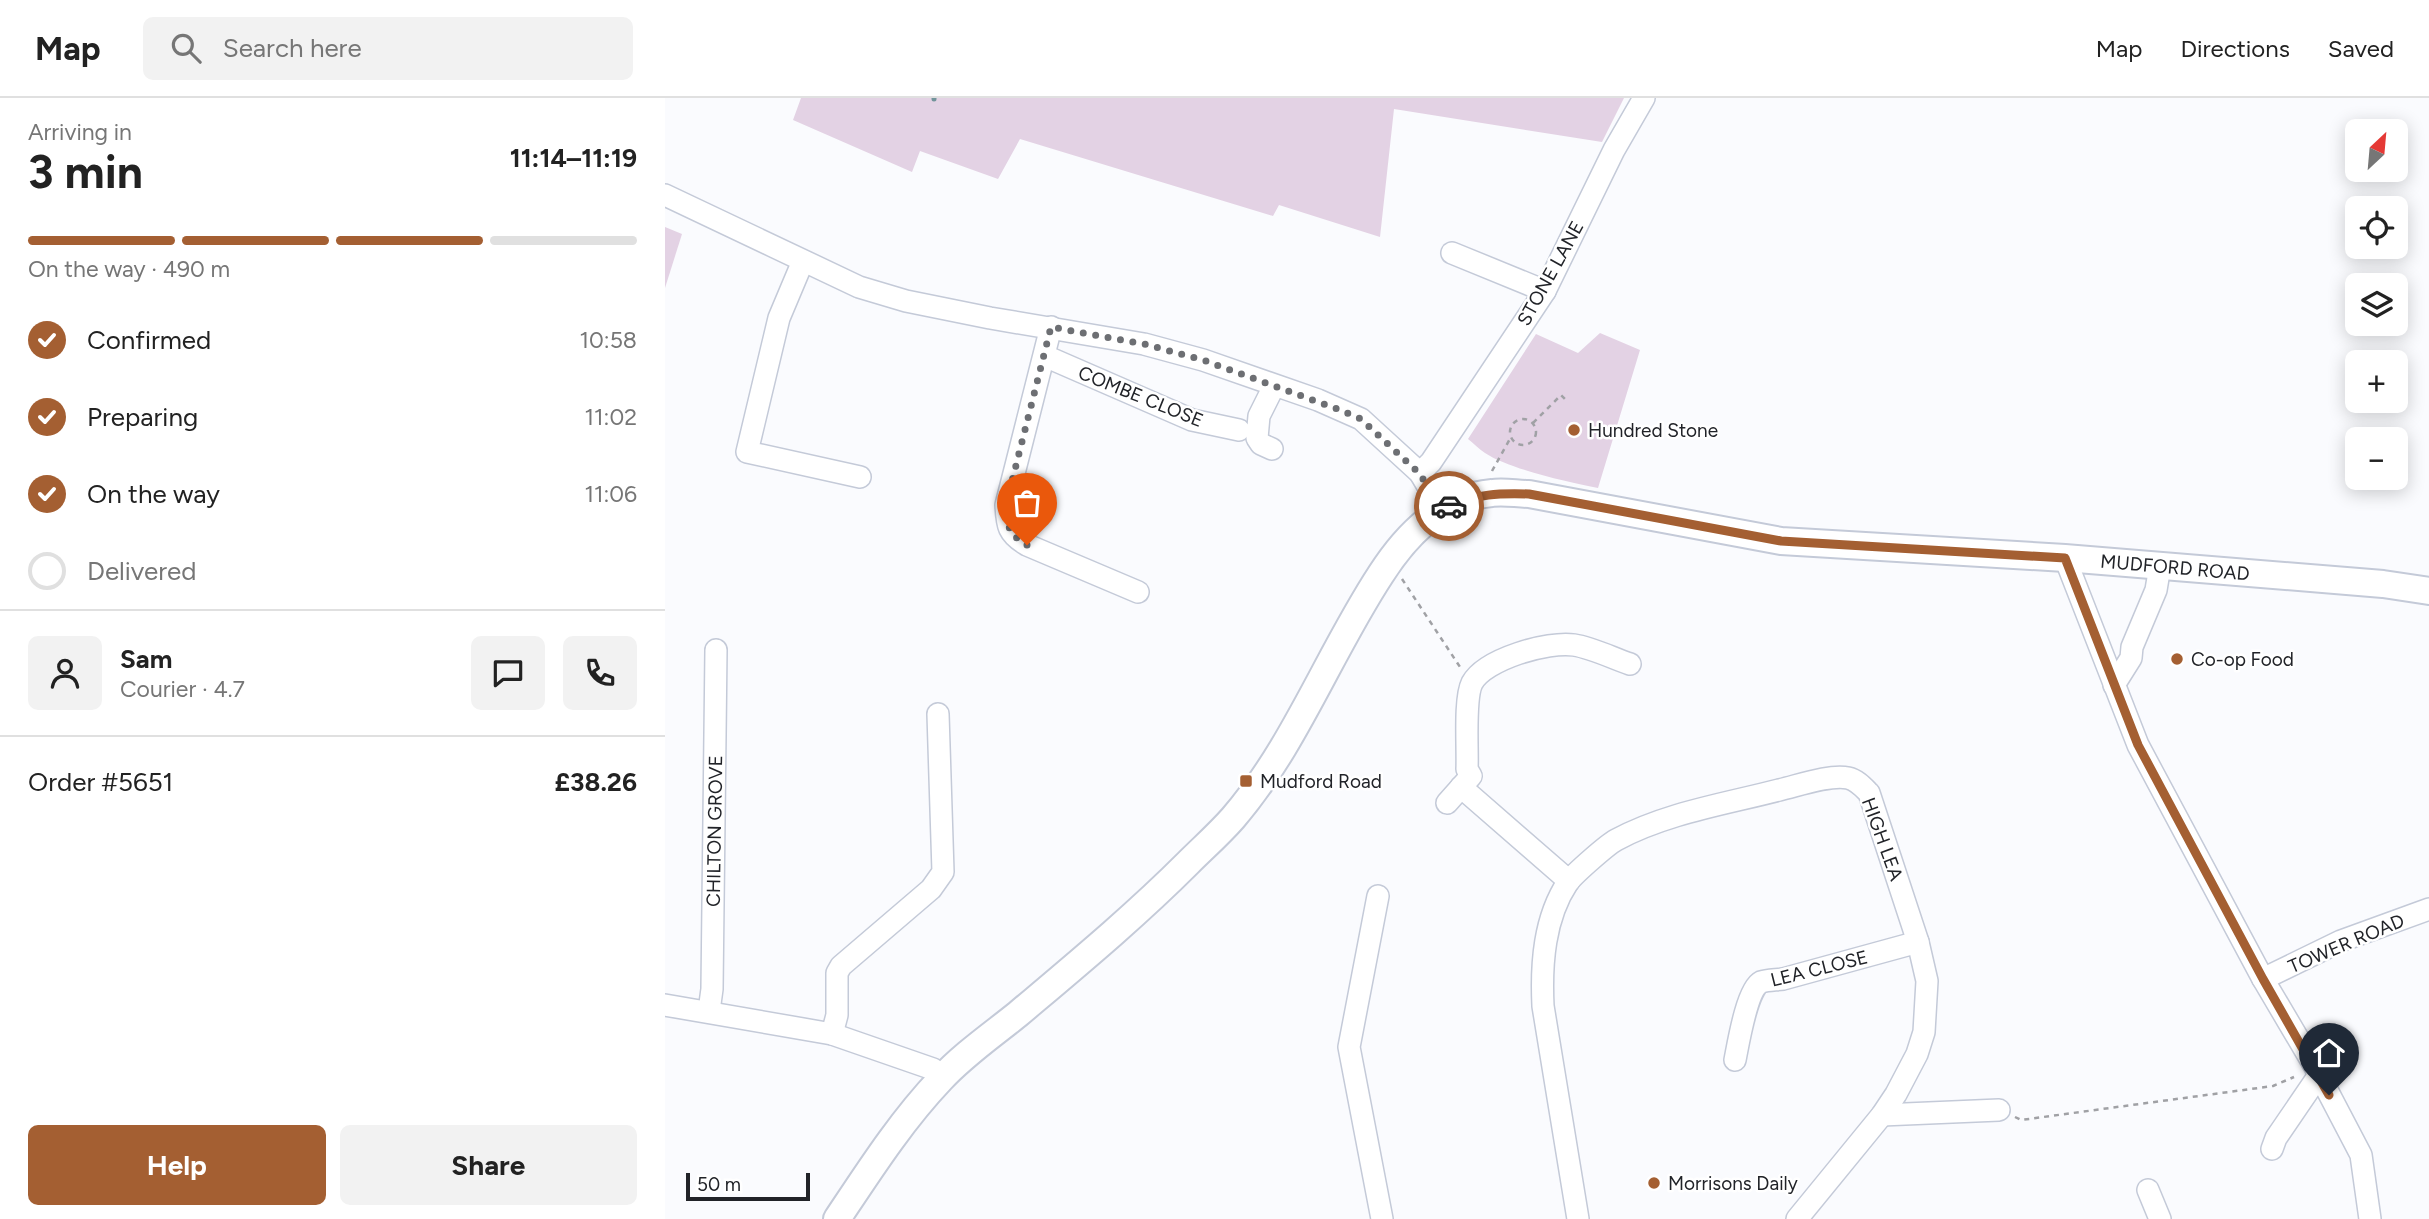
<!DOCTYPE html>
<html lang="en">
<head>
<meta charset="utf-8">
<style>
	body { margin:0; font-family:Figtree,sans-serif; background:#f2f2f2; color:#222; height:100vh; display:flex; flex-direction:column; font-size:26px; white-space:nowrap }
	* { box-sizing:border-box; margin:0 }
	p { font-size:23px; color:#767676 }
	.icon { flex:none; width:38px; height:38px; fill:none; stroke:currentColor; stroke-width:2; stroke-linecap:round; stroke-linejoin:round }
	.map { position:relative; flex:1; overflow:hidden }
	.details { display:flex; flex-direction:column; background:#fff; width:665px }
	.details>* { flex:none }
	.needle { width:46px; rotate:26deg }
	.fabs { position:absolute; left:1680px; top:21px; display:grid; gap:14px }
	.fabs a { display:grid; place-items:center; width:63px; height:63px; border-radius:10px; background:#fff; box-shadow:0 4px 18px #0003; font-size:35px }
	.scale { position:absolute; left:21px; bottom:18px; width:124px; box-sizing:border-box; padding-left:7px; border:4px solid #212328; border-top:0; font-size:19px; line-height:24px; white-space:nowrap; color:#212328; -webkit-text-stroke:5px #fff; paint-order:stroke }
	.pin { position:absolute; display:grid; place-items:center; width:60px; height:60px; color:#fff; margin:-72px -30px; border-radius:50% 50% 50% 0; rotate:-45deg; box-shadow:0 0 7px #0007 }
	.pin .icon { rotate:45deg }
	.courier { position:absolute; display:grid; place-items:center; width:70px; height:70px; margin:-35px; border:5px solid #a45f32; border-radius:50%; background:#fff; color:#222; box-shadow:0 2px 9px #0007 }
	.overview em { font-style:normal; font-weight:700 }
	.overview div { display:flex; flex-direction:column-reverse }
	.overview { display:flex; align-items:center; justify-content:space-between; height:119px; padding:0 28px }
	h1 { font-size:46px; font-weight:700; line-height:52px }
	.bar { display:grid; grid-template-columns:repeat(4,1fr); gap:10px 7px; align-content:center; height:84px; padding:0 28px }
	.bar i { height:9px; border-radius:5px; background:#e0e0e0 }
	.bar .current { background:#a45f32 }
	.bar p { grid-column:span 4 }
	.line { display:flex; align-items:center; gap:18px; padding:0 28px; border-top:2px solid #e0e0e0 }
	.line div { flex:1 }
	.round { display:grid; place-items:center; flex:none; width:74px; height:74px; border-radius:10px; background:#f2f2f2 }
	ol { padding:0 28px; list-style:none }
	li { display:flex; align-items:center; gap:21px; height:77px }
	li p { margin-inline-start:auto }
	li .icon { padding:7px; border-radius:50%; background:#a45f32; color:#fff; stroke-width:4 }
	li:last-child { color:#767676 }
	li i { width:38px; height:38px; border:4px solid #e0e0e0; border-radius:50% }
	.button { display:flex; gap:14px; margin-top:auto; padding:14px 28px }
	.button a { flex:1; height:80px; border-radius:10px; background:#a45f32; color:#fff; font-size:28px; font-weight:700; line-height:80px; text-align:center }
	.button a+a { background:#f2f2f2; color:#222 }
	header { display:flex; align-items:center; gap:42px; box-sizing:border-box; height:98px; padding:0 35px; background:#fff; border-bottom:2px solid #e0e0e0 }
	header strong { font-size:33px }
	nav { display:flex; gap:38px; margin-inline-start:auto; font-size:24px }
	.search { width:490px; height:63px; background:#f2f2f2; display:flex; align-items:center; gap:18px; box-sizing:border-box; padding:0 24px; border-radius:10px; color:#767676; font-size:26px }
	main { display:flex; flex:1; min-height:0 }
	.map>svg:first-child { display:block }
	.green { fill:#e3d2e4 }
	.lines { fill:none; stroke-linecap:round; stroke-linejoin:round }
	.stream { stroke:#72949a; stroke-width:5 }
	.minor-casing { stroke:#c4cad8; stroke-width:24 }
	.major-casing { stroke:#c4cad8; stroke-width:30 }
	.path { stroke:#a0a1a5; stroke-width:2.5; stroke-dasharray:5 5; stroke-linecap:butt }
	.minor { stroke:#fff; stroke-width:21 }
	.major { stroke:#fff; stroke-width:26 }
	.done { stroke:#6d6f73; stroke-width:7; stroke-dasharray:0 12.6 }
	.route { stroke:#a45f32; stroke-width:9 }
	.poi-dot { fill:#a45f32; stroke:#fff; stroke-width:2.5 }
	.labels { text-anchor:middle; stroke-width:5; stroke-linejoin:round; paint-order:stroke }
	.street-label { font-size:19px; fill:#212328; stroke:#fff }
	.poi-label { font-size:19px; fill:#212328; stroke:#fff; text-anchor:start }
</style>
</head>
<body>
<header>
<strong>Map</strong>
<div class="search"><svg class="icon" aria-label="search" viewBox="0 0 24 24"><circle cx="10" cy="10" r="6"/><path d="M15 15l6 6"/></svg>Search here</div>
<nav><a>Map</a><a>Directions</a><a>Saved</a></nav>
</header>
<main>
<section class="details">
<div class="overview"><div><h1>3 min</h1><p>Arriving in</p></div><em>11:14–11:19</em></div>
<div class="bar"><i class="current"></i><i class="current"></i><i class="current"></i><i></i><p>On the way · 490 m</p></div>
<ol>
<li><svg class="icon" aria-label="check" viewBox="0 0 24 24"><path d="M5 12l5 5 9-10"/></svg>Confirmed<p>10:58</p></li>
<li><svg class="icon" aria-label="check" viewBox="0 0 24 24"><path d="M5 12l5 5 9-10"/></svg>Preparing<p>11:02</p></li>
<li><svg class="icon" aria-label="check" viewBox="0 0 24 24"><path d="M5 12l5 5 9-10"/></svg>On the way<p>11:06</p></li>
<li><i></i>Delivered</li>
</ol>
<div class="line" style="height:126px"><a class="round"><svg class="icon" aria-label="person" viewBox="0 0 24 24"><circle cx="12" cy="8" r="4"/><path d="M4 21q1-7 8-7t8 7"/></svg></a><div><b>Sam</b><p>Courier · 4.7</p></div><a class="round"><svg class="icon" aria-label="chat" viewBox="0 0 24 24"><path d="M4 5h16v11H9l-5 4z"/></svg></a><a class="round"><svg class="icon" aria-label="phone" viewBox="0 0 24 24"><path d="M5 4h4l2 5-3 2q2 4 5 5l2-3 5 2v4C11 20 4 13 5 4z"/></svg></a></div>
<div class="line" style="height:91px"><div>Order #5651</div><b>£38.26</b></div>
<div class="button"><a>Help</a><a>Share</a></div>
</section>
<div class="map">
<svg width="1764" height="1121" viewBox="0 0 1764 1121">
	<rect width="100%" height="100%" fill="#fafbfe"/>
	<g class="green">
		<polygon points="136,0 959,0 937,44 729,11 715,139 614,107 608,118 355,41 333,81 255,53 247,74 128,22"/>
		<polygon points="0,129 17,136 0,190"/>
		<path d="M935,235L975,252L933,390C903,384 844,371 820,355C814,351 808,345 803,341L871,236L913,255Z"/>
	</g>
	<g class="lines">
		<polyline class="stream" points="269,1 269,0"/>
		<g class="minor-casing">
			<g id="minor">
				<polyline points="0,97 194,189 241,203 325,220 479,246 538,262 653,302 696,321 755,375 777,412"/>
				<polyline points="787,155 880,193"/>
				<polyline points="138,163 114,220 82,354 195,379"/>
				<path d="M386,229L341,407C342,428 343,436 362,447L473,494"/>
				<polyline points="380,258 527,322 574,332"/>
				<polyline points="607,351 596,346 592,340 594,318 609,288"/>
				<polyline points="755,375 766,364 880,193 949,52 979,0"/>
				<polyline points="1400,460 1473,647 1598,881 1650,969 1696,1057 1705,1121"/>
				<polyline points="1449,587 1466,560 1467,549 1491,492 1495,468"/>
				<polyline points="796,689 904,783"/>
				<path d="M782,705L806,678L802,671C803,651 799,601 807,585C820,561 883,543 909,547C928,550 947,560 965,566"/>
				<polyline points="713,798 684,949 717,1121"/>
				<polyline points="1598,881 1676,843 1764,811"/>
				<polyline points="0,907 167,936 268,971 278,979"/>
				<polyline points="44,913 47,891 51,552"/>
				<polyline points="167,936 172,917 172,875 176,868 266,791 278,774 273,616"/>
				<path d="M1070,962C1073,947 1082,891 1096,884C1102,882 1111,882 1118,881L1253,844"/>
				<polyline points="1217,1017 1334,1012"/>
				<polyline points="1607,1051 1611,1040 1654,977"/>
				<polyline points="1483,1092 1495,1121"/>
				<path d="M913,1121L878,908C876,866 879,820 903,784C910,775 942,747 951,742C1001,715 1060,706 1114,692C1132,688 1165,676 1183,680C1192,682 1198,689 1204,695L1253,844L1262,883L1259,934L1252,956L1231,996L1217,1017L1132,1121"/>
			</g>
		</g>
		<g class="major-casing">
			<path id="major" d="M172,1121C204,1073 236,1023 276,981C298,957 327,937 353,916C411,867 469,819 523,765C538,750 554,736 568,720C630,648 664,555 716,476C741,437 778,399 827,395C839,393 852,396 864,396L1116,443L1400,460L1718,486L1764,493"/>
		</g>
		<g class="path">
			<circle cx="858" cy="334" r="13"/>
			<polyline points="868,325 896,297 902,303"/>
			<polyline points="827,373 846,339"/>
			<polyline points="737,481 795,569"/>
			<polyline points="1350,1019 1356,1022 1608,988 1629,979"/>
		</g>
		<use href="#minor" class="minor"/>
		<use href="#major" class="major"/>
	</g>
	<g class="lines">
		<path class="done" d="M362,447C343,436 342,428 341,407L386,229L479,246L538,262L675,312L696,321L755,376L777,412L784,408"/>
		<path class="route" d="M784,408C814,396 832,395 864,396L1116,443L1400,460L1473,647L1598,881L1664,997"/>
	</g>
	<g class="poi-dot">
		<circle cx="909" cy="332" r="7"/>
		<circle cx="1512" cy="561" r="7"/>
		<rect x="574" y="676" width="14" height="14" rx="3.5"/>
		<circle cx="989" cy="1085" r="7"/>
	</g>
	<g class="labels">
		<g class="street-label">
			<text transform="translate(885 175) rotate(-61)" y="7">STONE LANE</text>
			<text transform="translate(476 298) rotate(22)" y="7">COMBE CLOSE</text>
			<text transform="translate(1510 469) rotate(5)" y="7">MUDFORD ROAD</text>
			<text transform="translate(49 733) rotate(-89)" y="7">CHILTON GROVE</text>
			<text transform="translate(1218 741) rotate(70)" y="7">HIGH LEA</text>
			<text transform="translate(1681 845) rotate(-23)" y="7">TOWER ROAD</text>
			<text transform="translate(1154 870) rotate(-14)" y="7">LEA CLOSE</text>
		</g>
		<g class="poi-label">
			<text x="923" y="339">Hundred Stone</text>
			<text x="1526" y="568">Co-op Food</text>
			<text x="595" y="690">Mudford Road</text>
			<text x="1003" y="1092">Morrisons Daily</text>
		</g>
	</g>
</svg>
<div class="fabs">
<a><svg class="needle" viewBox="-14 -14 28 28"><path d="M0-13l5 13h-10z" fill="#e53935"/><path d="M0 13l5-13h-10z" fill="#767676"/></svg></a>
<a><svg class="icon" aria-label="locate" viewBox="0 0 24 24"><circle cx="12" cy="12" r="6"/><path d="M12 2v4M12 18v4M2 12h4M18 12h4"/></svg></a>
<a><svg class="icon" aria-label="layers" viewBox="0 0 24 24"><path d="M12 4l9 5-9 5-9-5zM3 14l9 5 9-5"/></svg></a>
<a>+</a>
<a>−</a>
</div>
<div class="scale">50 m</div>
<div class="pin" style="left:362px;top:447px;background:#ea580c"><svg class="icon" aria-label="bag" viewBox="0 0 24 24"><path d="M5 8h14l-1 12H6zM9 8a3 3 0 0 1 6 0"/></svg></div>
<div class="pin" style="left:1664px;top:997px;background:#1f2937"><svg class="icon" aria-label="home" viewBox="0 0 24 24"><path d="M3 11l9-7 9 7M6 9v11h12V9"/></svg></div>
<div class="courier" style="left:784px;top:408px"><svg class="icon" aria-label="car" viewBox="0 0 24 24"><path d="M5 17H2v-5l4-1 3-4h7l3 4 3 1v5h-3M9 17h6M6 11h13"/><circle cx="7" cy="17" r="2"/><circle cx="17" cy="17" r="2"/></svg></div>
</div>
</main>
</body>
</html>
